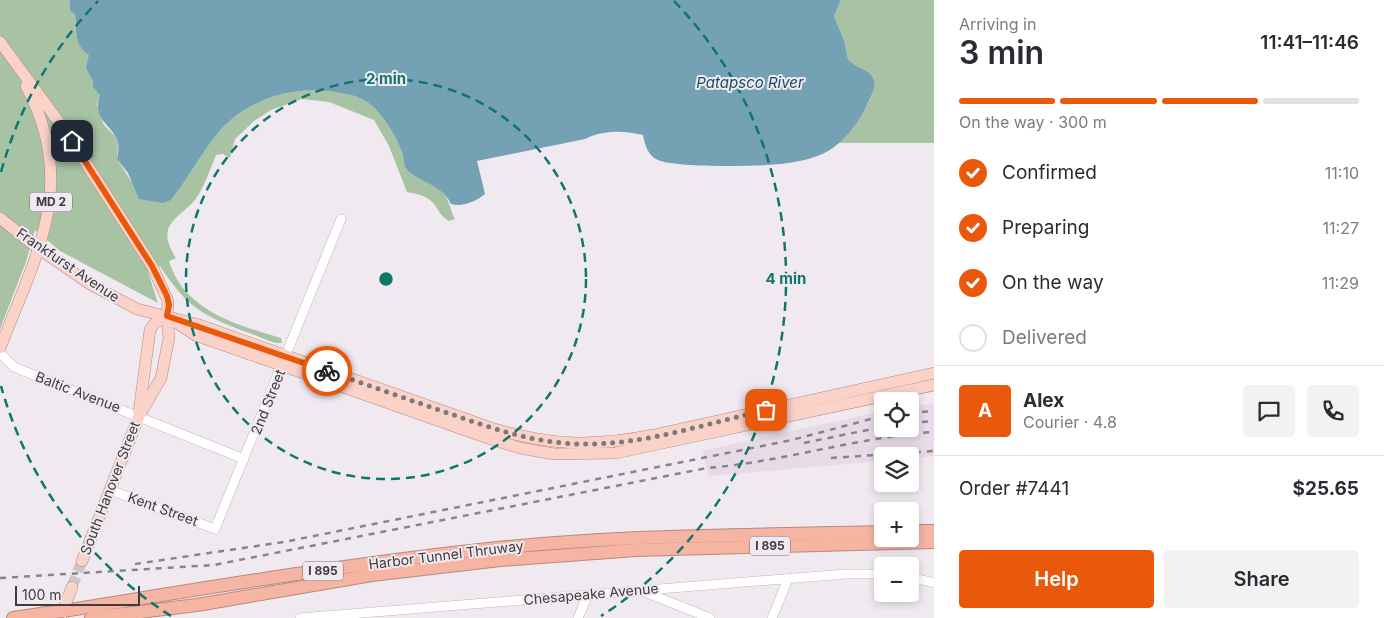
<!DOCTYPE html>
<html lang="en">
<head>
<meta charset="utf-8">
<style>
	body { margin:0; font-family:Inter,sans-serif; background:#f2f2f3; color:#2b2b33; height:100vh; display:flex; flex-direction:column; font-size:19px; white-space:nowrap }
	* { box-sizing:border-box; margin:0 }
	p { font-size:16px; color:#7c7c81 }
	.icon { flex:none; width:28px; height:28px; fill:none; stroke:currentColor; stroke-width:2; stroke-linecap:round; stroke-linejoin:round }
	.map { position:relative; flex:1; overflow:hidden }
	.sheet { display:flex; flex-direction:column; background:#fff; width:450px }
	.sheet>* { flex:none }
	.buttons { position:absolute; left:874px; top:392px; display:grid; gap:10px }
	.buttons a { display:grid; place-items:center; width:45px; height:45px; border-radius:5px; background:#fff; box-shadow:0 2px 8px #0003; font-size:25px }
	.scale { position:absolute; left:15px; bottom:12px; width:125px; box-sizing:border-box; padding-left:5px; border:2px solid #3e3c3e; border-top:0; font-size:14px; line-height:18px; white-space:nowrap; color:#3e3c3e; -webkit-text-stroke:4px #f1e9f0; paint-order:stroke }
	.pin { position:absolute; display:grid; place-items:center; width:42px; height:42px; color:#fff; margin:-21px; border-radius:10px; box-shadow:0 2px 8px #0006 }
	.courier { position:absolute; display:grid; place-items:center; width:50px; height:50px; margin:-25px; border:4px solid #ea580c; border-radius:50%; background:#fff; color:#222; box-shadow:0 1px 6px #0007 }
	.headline em { font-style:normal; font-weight:600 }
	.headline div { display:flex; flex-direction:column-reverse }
	.headline { display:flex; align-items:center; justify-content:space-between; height:85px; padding:0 25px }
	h1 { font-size:32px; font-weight:600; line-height:38px }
	.bar { display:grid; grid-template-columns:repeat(4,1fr); gap:8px 5px; align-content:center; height:60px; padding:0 25px }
	.bar i { height:6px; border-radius:4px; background:#e1e1e2 }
	.bar .on { background:#ea580c }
	.bar p { grid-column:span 4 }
	.line { display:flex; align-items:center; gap:12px; padding:0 25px; border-top:1px solid #e1e1e2 }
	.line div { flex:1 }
	.round { display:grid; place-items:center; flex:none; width:52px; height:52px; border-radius:5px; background:#f2f2f3 }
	ol { padding:0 25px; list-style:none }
	li { display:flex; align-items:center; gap:15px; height:55px }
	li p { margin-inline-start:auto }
	li .icon { padding:5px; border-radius:50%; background:#ea580c; color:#fff; stroke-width:4 }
	li:last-child { color:#7c7c81 }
	li i { width:28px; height:28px; border:2px solid #e1e1e2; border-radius:50% }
	.action { display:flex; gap:10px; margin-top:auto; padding:10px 25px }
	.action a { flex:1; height:58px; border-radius:5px; background:#ea580c; color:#fff; font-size:20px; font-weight:600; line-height:58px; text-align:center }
	.action a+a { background:#f2f2f3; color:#2b2b33 }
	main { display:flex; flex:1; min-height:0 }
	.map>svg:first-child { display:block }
	.built { fill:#e8dae6 }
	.green { fill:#a7c3a4 }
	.water { fill:#75a1b4 }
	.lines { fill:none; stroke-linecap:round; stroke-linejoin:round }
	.major-tunnel { stroke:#cdc6cc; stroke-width:11; stroke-dasharray:11 5.5; stroke-linecap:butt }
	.minor-casing { stroke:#bfb8be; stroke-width:10 }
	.major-casing { stroke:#b68a80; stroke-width:12 }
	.highway-casing { stroke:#b68a80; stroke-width:14 }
	.minor { stroke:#fff; stroke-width:9 }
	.major { stroke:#fad2c8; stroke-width:11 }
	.highway { stroke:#f6b4a3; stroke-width:12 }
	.rail { stroke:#898489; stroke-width:2.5; stroke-dasharray:6 6; stroke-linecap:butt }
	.highway-bridge-casing { stroke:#b68a80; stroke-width:14; stroke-linecap:butt }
	.highway-bridge { stroke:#f6b4a3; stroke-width:12 }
	.done { stroke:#7d797c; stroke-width:5; stroke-dasharray:0 9 }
	.route { stroke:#ea580c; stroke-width:6 }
	.ring { fill:none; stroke:#0f766e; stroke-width:2.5; stroke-dasharray:9 6 }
	.labels { text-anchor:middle; stroke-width:4; stroke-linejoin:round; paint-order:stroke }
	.shield { fill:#f1e9f0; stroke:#747073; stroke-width:1 }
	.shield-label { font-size:12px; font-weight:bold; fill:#3e3c3e }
	.street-label { font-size:14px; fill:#3e3c3e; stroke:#f1e9f0 }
	.water-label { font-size:15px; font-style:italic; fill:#145064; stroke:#f1e9f0 }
	.centre { fill:#0f766e; stroke:#f1e9f0; stroke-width:2.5 }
	.ring-label { font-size:15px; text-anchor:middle; font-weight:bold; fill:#0f766e; stroke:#f1e9f0; stroke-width:4; stroke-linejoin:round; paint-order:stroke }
</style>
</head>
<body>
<main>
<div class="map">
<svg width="934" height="618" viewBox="0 0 934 618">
	<rect width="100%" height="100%" fill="#f1e9f0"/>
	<polygon class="built" points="934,403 934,456 910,458 910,456 882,456 882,461 709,476 702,451 882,411 882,429 910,429 910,407"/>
	<g class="green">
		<path d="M0,0H70V11L75,14C76,29 74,45 89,54C90,71 92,81 100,95L97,104L99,112L104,125L115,136L118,143L117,159L131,181L171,200C188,179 201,153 219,132C247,98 297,84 340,93C352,95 361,97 371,105C385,117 395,135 402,152C404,157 403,162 405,167C410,178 430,181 439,189C450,198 449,208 455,219L449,221C440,216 439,210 433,203C426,195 417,194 407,192L389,146L374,120L329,102L302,99L271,110L254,121L235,139L230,158L223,154L216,155C211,167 206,182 199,194C184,219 152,220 176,258L169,261C184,311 237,325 281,338L282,343C272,344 261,337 252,334C205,317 188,309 160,266L148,272L158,303L60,251L35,230L26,262L0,329Z"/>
		<path d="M841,0H934V143H839C849,131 886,89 871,75C864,68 853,67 848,59L844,40L834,16Z"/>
	</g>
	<path class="water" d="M70,0H841L834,16L844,40L848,59C854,68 871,69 874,80C877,87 870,98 867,105C859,122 844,142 828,151C816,158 801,161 788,163C768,167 674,168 658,160C648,156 645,145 643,135C624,130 602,130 585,139L477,161L485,194C475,202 463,207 451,204C441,182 412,181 405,167C403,162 404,157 402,152C395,135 385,117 371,105C361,97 352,95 340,93C298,84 247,98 219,132C201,153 188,179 171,200L163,203L139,199L128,173L117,159C118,154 119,148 118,143C114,125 91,121 100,95L93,87V81L86,68L89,55C73,44 77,31 75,14L70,11Z"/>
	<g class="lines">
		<polyline class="major-tunnel" points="72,587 82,561"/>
		<g class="minor-casing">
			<g id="minor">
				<polyline points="0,353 14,367 36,376 244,459"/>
				<polyline points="110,490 215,529 341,219"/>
				<polyline points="910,577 934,583"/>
				<polyline points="642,591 710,618"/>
				<polyline points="300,618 846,574 882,574"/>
				<polyline points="578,618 588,595"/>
				<polyline points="772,618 788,579"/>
			</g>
		</g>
		<g class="major-casing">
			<g id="major">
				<polyline points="0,42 64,129 152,266 168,301 167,316 169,338 161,378 139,416 82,561"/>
				<path d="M0,218L39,249L90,284L137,309L196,324L491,428C553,446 592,447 654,435L934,373"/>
				<polyline points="174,321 195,335 488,438 520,448 554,454 616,453 934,385"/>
				<path d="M0,348C36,255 79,184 26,86"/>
				<polyline points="139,412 150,330 154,324 167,316"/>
				<polyline points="60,618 72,587"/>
			</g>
		</g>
		<g class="highway-casing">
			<g id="highway">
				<polyline points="910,531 934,531"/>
				<path d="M63,611C207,588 352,563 498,548C625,535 754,535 882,532"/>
				<polyline points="13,618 47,613"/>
				<polyline points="91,618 197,605 372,575 500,560 636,550 934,542"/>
			</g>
		</g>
		<use href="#minor" class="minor"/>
		<use href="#major" class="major"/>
		<use href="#highway" class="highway"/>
		<g class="rail">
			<polyline points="910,413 934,411"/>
			<polyline points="910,423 934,421"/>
			<polyline points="804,443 882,427"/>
			<polyline points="831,458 934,451"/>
			<polyline points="135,564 284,542 792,440 882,416"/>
			<path d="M0,578L214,565L707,468C783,462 857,437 934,432"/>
		</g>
		<g class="highway-bridge-casing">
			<polyline id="highway-bridge" points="47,613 63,611"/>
		</g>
		<use href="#highway-bridge" class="highway-bridge"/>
	</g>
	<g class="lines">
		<path class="done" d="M327,371C365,384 404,398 442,411C488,427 534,444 584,444C643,445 709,423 766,410"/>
		<polyline class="route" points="72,141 152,266 167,296 169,305 167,316 327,371"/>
	</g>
	<g class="ring">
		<circle cx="386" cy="279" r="200"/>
		<path d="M171 616A400 400 0 0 1 1 386M1 172A400 400 0 0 1 98 1M674 1A400 400 0 0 1 601 616"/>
	</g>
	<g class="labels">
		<g class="shield">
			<rect x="30" y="192.5" width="42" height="19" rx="4"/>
			<rect x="750" y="536.5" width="40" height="19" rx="4"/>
			<rect x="303" y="561.5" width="40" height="19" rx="4"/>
		</g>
		<g class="shield-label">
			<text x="51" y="206">MD 2</text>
			<text x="770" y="550">I 895</text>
			<text x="323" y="575">I 895</text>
		</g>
		<g class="street-label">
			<text transform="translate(68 265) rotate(34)" y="5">Frankfurst Avenue</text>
			<text transform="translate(78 392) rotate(21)" y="5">Baltic Avenue</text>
			<text transform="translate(268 402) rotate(-68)" y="5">2nd Street</text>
			<text transform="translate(110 488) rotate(-69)" y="5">South Hanover Street</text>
			<text transform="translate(163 509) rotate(20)" y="5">Kent Street</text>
			<text transform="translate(446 555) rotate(-7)" y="5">Harbor Tunnel Thruway</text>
			<text transform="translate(591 594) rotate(-5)" y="5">Chesapeake Avenue</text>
		</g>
		<g class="water-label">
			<text x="750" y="88">Patapsco River</text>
		</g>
	</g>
	<circle cx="386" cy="279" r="8" class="centre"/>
	<g class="ring-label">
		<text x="386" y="84">2 min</text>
		<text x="786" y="284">4 min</text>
	</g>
</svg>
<div class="buttons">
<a><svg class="icon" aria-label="locate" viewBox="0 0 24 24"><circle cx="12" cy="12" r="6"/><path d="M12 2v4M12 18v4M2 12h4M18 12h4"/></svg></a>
<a><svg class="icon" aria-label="layers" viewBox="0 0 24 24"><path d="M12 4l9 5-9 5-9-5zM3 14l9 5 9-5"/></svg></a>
<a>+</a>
<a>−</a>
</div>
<div class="scale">100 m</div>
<div class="pin" style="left:766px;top:410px;background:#ea580c"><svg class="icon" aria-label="bag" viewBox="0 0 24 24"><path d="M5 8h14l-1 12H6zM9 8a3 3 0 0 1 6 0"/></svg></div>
<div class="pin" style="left:72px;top:141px;background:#1f2937"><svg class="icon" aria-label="home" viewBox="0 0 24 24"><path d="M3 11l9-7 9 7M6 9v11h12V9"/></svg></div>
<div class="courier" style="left:327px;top:371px"><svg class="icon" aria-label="bike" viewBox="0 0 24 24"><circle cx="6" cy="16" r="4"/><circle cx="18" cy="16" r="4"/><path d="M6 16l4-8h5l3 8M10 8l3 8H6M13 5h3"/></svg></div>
</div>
<section class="sheet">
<div class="headline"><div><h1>3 min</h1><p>Arriving in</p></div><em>11:41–11:46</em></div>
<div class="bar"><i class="on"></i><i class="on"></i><i class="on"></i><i></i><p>On the way · 300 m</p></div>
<ol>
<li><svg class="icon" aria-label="check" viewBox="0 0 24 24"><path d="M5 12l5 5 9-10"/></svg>Confirmed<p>11:10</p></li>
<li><svg class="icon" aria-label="check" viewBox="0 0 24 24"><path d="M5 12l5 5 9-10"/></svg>Preparing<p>11:27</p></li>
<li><svg class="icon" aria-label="check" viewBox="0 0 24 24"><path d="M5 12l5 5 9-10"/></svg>On the way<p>11:29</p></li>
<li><i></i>Delivered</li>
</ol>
<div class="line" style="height:90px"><b class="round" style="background:#ea580c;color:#fff">A</b><div><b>Alex</b><p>Courier · 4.8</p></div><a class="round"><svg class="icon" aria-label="chat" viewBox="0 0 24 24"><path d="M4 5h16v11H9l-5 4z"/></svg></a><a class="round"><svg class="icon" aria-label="phone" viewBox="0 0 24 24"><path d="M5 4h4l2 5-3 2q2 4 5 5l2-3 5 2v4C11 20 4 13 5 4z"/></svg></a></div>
<div class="line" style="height:65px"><div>Order #7441</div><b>$25.65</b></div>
<div class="action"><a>Help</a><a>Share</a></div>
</section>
</main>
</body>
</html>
